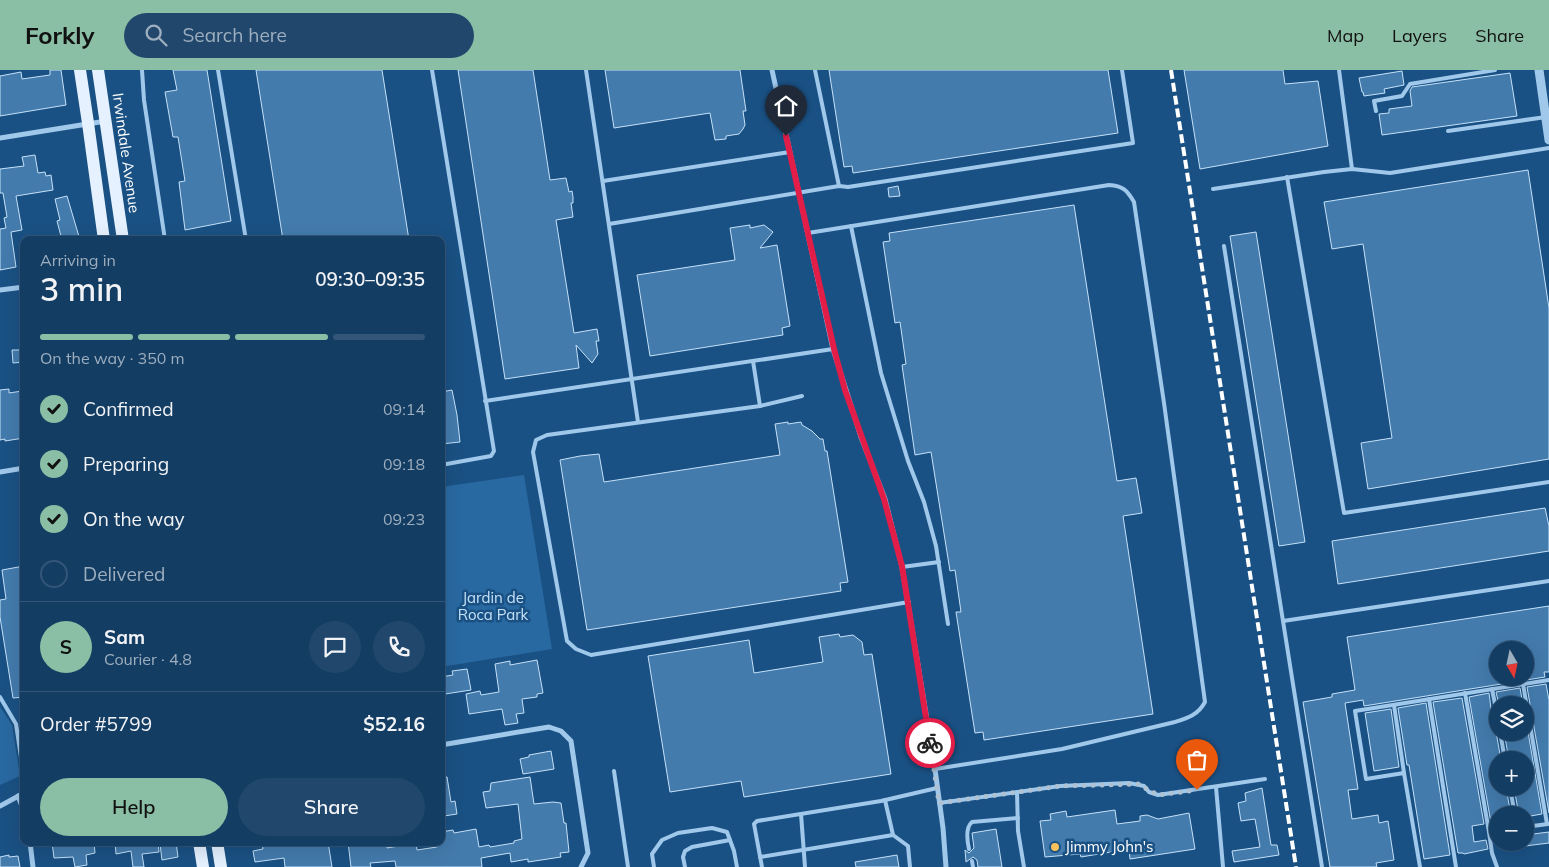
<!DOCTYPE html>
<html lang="en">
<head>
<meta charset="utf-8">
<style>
	body { margin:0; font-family:Mulish,sans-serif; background:#21486c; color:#f1f3f6; height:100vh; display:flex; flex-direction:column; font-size:19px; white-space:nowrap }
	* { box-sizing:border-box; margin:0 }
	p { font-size:16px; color:#9daebe }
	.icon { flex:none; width:28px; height:28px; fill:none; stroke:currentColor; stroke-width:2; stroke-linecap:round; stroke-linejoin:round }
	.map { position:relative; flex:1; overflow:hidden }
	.details { position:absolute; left:20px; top:166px; width:425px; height:610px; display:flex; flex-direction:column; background:#143d63; border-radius:10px; box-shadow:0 5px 20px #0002,0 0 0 1px #335678 }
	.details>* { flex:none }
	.needle { width:32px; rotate:171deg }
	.tools { position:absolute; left:1489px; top:571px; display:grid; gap:10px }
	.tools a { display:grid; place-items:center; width:45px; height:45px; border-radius:50%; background:#143d63; box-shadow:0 5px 20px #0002,0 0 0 1px #335678; font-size:25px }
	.pin { position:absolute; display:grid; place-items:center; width:42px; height:42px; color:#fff; margin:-51px -21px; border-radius:50% 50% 50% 0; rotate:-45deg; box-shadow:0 0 5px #0007 }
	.pin .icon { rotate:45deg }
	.courier { position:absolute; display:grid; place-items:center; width:50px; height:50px; margin:-25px; border:4px solid #e11d48; border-radius:50%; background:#fff; color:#222; box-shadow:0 1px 6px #0007 }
	.summary em { font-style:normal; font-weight:600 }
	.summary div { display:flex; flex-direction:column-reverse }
	.summary { display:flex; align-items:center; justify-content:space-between; height:85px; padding:0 20px }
	h1 { font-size:32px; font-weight:600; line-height:38px }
	.bar { display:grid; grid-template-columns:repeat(4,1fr); gap:8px 5px; align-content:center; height:60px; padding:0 20px }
	.bar i { height:6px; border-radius:4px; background:#335678 }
	.bar .current { background:#8abfa5 }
	.bar p { grid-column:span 4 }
	.line { display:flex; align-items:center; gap:12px; padding:0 20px; border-top:1px solid #335678 }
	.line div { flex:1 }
	.round { display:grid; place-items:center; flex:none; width:52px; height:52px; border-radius:26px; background:#21486c }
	ol { padding:0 20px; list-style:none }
	li { display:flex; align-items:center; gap:15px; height:55px }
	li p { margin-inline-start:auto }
	li .icon { padding:5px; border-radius:50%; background:#8abfa5; color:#111; stroke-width:4 }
	li:last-child { color:#9daebe }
	li i { width:28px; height:28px; border:2px solid #335678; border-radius:50% }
	.action { display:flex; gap:10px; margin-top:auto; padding:10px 20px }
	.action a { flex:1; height:58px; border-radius:30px; background:#8abfa5; color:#111; font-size:20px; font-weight:600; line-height:58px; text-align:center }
	.action a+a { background:#21486c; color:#f1f3f6 }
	header { display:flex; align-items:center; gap:30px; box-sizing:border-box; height:70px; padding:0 25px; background:#8abfa5; color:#111 }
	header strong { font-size:24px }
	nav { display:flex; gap:28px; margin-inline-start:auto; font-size:18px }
	.search { width:350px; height:45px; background:#21486c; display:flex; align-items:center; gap:12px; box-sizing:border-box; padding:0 18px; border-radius:28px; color:#9daebe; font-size:19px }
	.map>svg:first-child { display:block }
	.green { fill:#2969a1 }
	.building { fill:#437bad; stroke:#c5e1f8; fill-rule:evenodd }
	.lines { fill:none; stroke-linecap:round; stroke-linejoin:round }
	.service { stroke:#a0c8eb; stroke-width:4 }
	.minor { stroke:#a0c8eb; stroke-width:5 }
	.tertiary { stroke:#a0c8eb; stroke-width:9 }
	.primary { stroke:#e5f1ff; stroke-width:12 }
	.rail { stroke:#fff; stroke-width:4; stroke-dasharray:9 4; stroke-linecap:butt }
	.done { stroke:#afc2d4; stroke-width:5; stroke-dasharray:0 9 }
	.route { stroke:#e11d48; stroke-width:6 }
	.poi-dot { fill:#fdc15c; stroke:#1a5184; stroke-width:2 }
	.labels { text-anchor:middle; stroke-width:5; stroke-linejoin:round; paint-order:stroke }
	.street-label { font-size:15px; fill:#fff; stroke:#1a5184 }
	.park-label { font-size:15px; fill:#c5e1f8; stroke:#1a5184 }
	.poi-label { font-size:15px; fill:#fff; stroke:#1a5184; text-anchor:start }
</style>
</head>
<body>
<header>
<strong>Forkly</strong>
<div class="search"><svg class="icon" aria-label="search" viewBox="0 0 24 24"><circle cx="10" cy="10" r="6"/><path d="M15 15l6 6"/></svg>Search here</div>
<nav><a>Map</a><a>Layers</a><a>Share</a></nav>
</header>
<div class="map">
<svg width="1549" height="797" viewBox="0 0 1549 797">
	<rect width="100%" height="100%" fill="#1a5184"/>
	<g class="green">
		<polygon points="524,405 552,579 441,597 441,417"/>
		<polygon points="0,637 12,655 20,706 0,715"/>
	</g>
	<g class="building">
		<polygon points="50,0 61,0 66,35 0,46 0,6 21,2 22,9 50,5"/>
		<polygon points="173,0 207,0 231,151 185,160 179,112 185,111 178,67 173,67 165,22 177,20"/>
		<polygon points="256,0 382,0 409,170 283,170"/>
		<polygon points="458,0 533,0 550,110 566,108 569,122 572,121 573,127 573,133 571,133 573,147 556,150 574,263 597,259 599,271 596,271 598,284 592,293 576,275 579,298 505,309"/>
		<polygon points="605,0 740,0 746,41 743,41 745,55 743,59 739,64 726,66 726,69 715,70 710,43 614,58"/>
		<polygon points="829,0 1108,0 1118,63 853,103 852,96 844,97"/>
		<polygon points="1184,0 1283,0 1285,14 1318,11 1328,76 1200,99"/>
		<polygon points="1402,1 1404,15 1384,19 1385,23 1364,26 1363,22 1362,22 1359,8"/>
		<polygon points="1510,3 1517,46 1382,65 1379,44 1389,43 1389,39 1412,36 1410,21 1412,17"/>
		<polygon points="35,85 38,103 45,102 46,106 51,105 53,120 16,126 22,160 11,162 16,197 0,200 0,159 6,158 4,148 7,147 3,123 0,123 0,99 24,96 22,87"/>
		<polygon points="1528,100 1549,238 1549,389 1368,419 1361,373 1392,368 1363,174 1332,179 1324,132"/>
		<polygon points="898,116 900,126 889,127 888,118"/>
		<polygon points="67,126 80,170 62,170 57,151 60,150 55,129"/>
		<polygon points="1074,135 1117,411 1136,408 1142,443 1123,446 1153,644 984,670 983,662 975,663 956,542 961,542 955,500 950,501 931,382 915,385 902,295 906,294 900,252 895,253 883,172 890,171 889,163"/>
		<polygon points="750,155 750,158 764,155 773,162 760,178 777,175 790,256 782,258 783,265 650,286 637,205 735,190 730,158"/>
		<polygon points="1256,162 1305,472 1279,476 1230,166"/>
		<polygon points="12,280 24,280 24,292 13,293"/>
		<polygon points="9,319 9,323 22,321 24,331 24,368 5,371 5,369 0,370 0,320"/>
		<polygon points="452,320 457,345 460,372 441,374 441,322"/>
		<polygon points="788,352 788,354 801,352 802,355 812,361 820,369 823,369 825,381 827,381 848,512 840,513 841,521 587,560 560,390 580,386 599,384 604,412 780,385 775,354"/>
		<polygon points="1545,438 1549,456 1549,481 1338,514 1332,471"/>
		<polygon points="24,496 24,627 13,628 0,547 0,530 6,529 2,500"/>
		<path d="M1549,536V602H1544L1545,607L1364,636L1363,630L1345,633L1358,719L1348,720L1352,749L1378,745L1379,753L1388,751L1394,790L1376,793L1377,797H1330L1303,632L1332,627V624L1355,620L1347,567ZM1498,580H1525V608H1498Z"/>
		<polygon points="839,564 840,567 853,565 862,572 864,585 872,584 891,704 744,727 741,711 670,722 648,586 749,570 754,603 823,592 819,567"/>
		<polygon points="537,590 543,623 537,624 537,627 522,629 524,643 516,644 518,653 505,655 502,639 469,644 466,624 480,621 481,625 499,622 495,594 510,591 510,595"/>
		<polygon points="467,599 471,620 445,624 445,622 441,623 441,607 453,605 452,601"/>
		<polygon points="1546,614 1549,630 1549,743 1527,617"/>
		<polygon points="1520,618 1523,635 1499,635 1496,622"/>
		<polygon points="1489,623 1494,662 1496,662 1501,690 1498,690 1498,718 1506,718 1511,745 1498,745 1498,752 1491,753 1469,627"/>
		<polygon points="1462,628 1484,754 1472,756 1474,772 1486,770 1488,779 1464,784 1463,783 1458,783 1433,632"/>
		<polygon points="1426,633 1450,785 1424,789 1409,695 1407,695 1398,638"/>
		<polygon points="1391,639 1399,697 1374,701 1365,643"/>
		<polygon points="1504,662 1528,662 1542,744 1525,747 1525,745 1519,745 1514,718 1525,718 1525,690 1509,690"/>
		<polygon points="551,681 554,699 523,704 520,689 529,687 529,685"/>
		<polygon points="441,707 447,707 451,732 455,731 457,744 444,746 441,731"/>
		<polygon points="530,707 534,734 553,732 561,733 564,753 566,753 569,782 560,783 561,787 528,792 528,789 511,792 510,783 481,788 482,797 396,797 395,791 370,793 371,797 351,797 348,772 386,772 387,778 416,773 417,780 437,777 436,772 441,772 441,762 453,760 454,763 476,759 479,777 489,775 490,777 514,773 514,771 522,769 518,734 486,738 483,722 490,721 491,713"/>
		<polygon points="1262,718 1271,775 1277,775 1279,785 1234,792 1232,781 1260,777 1255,749 1241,751 1238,733 1246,731 1245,723"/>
		<polygon points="1115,740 1117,754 1140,751 1140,746 1147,745 1158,749 1189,743 1195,779 1130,789 1129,779 1081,787 1080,784 1045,787 1040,751 1051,750 1050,744 1066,741 1067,747"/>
		<polygon points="996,759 1002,797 978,797 977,790 973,787 966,792 965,780 969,783 974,778 972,763"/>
		<polygon points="1549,762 1549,773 1525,776 1525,765"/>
		<polygon points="52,772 94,772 95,783 86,785 87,795 75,797 73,787 54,788"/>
		<polygon points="115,772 158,772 159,782 142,784 144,797 133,797 131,781 116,784"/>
		<polygon points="176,772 178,787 162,790 160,774"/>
		<polygon points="262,772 328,772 332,797 285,797 284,788 255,792 253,781 263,779"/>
		<polygon points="9,785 9,787 18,786 20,797 0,797 0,787"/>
		<polygon points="897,785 899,797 856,797 855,792"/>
	</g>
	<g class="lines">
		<g class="service">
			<polyline points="142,0 144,30 165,170"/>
			<polyline points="218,0 246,170"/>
			<polyline points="432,0 494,381 491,386 441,395"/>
			<polyline points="586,0 638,352"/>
			<polyline points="815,0 839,116"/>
			<polyline points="1339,0 1352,99"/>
			<polyline points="1376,41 1374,31 1402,26 1410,14 1495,0"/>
			<polyline points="1448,61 1546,47"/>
			<polyline points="1287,107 1344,443 1549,412"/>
			<polyline points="603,111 790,82"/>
			<polyline points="1213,119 1324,102 1352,99 1390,103 1549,78"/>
			<polyline points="609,154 839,116 848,117 1133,73 1122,0"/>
			<polyline points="851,156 881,303 908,391 924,432 936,476 948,554"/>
			<path d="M808,163L1109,115C1123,116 1127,120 1134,132L1164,333L1205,632C1198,645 1188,648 1175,652L1062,679L935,699"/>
			<polyline points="1224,176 1283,551"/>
			<polyline points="753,291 760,336 547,365 536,370 533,382 567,571 576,579 591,585 909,532"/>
			<polyline points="485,331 833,279"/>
			<polyline points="760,336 802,326"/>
			<polyline points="902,497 939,492"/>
			<polyline points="1523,614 1547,754"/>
			<polyline points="1492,619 1498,649"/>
			<polyline points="1465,623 1489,762"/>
			<polyline points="0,627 16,654 24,707"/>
			<polyline points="1429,629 1456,797"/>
			<polyline points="1394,635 1404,703"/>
			<polyline points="1500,662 1505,690"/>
			<polyline points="614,701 628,797"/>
			<polyline points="1216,717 1223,797"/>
			<polyline points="1510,718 1515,745"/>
			<polyline points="1017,722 1018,761 1024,797"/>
			<polyline points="885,730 893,765 908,776 910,797"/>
			<polyline points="939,733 1060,716 1129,713 1144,716 1149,722 1158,725 1265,709"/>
			<polyline points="801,744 805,797"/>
			<polyline points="1525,757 1548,754"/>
			<path d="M969,779C967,770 965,758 972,752L1018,748"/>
			<polyline points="760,787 893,765"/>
			<polyline points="972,791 973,797"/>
			<polyline points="654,797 652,784 662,770 678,763 712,758 727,762 734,781 737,797"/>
			<polyline points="685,797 683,787 685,781 692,777 730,770"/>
			<polyline points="762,797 754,754 757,751 881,731 937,718"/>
			<polyline points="1322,797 1283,551 1549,511"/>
			<polyline points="1420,797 1404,703 1366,709 1355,641 1549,610"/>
			<polyline points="1497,797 1492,783 1489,762 1498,761"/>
		</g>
		<g class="minor">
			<polyline points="772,0 833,279 861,367 885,429 902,497 935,699 943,758 946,797"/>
			<polyline points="0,68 106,51"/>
			<polyline points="0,220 24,217"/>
			<polyline points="0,402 24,398"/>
			<polyline points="441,675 549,657 561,661 571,671 588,783 581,797"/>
			<polyline points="18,726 24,741"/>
			<polyline points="0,736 24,723"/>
			<polyline points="30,772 33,797"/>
		</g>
		<polyline class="tertiary" points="1539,0 1549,70"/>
		<g class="primary">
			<polyline points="80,0 88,53 104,170"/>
			<polyline points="98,0 123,170"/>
			<polyline points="199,772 203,797"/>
			<polyline points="217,772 221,797"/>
		</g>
		<polyline class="rail" points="1171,0 1296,797"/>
	</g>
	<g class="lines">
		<polyline class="done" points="930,673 939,733 1060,716 1138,714 1158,725 1197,720"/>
		<polyline class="route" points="786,66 834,279 845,320 884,429 902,496 930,673"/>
	</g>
	<circle class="poi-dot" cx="1055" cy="777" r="5"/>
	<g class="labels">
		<g class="street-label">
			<text transform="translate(126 83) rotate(82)" y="5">Irwindale Avenue</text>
		</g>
		<g class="park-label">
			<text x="493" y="533">Jardin de<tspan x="493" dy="17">Roca Park</tspan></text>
		</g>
		<g class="poi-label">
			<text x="1065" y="782">Jimmy John's</text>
		</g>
	</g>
</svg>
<div class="tools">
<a><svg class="needle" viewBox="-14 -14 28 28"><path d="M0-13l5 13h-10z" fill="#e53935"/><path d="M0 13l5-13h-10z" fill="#9daebe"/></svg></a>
<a><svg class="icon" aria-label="layers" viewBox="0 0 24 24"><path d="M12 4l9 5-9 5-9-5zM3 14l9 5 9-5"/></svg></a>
<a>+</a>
<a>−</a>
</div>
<div class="pin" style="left:1197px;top:720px;background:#ea580c"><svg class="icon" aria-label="bag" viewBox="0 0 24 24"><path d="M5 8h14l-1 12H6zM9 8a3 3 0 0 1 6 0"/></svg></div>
<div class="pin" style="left:786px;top:66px;background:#1f2937"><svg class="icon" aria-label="home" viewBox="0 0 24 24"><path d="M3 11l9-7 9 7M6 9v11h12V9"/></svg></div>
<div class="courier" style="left:930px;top:673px"><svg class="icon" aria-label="bike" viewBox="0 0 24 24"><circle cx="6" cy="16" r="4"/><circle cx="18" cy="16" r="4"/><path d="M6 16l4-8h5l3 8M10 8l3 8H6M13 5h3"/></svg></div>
<section class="details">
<div class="summary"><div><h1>3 min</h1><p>Arriving in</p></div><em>09:30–09:35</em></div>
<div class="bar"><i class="current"></i><i class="current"></i><i class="current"></i><i></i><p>On the way · 350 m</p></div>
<ol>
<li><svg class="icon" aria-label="check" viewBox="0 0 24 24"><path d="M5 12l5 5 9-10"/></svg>Confirmed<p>09:14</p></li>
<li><svg class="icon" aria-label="check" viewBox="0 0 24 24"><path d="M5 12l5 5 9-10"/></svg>Preparing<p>09:18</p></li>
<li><svg class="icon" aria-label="check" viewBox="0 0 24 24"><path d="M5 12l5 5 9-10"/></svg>On the way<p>09:23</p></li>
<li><i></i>Delivered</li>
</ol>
<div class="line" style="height:90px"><b class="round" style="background:#8abfa5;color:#111">S</b><div><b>Sam</b><p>Courier · 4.8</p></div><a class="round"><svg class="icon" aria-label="chat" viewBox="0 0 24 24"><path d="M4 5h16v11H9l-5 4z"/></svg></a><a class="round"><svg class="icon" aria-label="phone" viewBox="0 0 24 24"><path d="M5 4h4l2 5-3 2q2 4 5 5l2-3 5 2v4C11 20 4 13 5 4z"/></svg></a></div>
<div class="line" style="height:65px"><div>Order #5799</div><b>$52.16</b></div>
<div class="action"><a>Help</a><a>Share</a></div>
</section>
</div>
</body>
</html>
